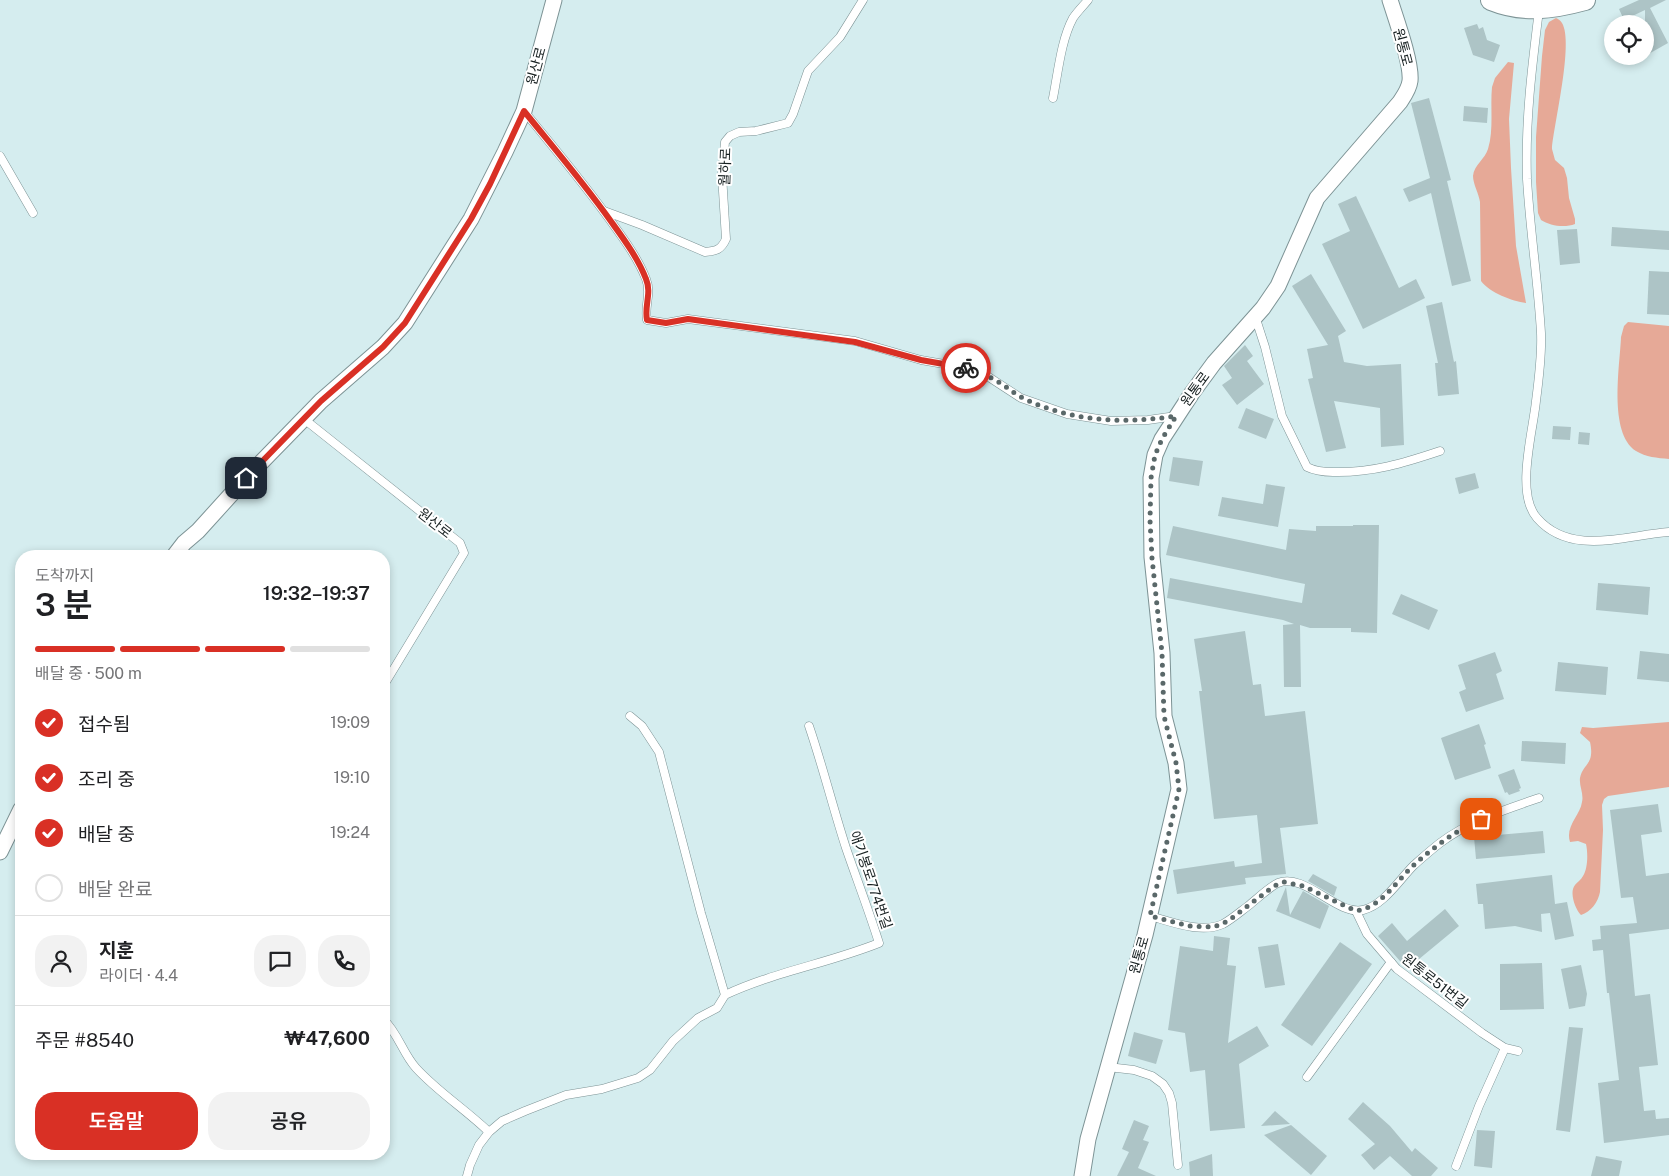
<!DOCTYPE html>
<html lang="ko">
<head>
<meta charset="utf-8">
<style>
	body { margin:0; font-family:"Public Sans","Noto Sans KR",sans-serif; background:#f2f2f2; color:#202124; height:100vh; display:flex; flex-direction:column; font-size:19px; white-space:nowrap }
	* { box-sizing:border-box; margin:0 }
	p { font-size:16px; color:#757577 }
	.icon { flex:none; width:28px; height:28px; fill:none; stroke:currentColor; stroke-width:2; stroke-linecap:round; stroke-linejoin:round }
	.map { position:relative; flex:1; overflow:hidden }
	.side { position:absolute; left:15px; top:550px; width:375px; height:610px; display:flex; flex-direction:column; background:#fff; border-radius:20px; box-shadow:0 2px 8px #0003 }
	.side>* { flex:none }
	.fabs { position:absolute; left:1604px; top:15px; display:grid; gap:10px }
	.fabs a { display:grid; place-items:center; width:50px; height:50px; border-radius:50%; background:#fff; box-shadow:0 2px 8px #0003; font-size:25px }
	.pin { position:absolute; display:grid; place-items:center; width:42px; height:42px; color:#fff; margin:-21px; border-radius:10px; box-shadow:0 2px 8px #0006 }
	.courier { position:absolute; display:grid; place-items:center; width:50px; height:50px; margin:-25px; border:4px solid #d93025; border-radius:50%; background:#fff; color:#222; box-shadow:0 1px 6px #0007 }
	.head em { font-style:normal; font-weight:600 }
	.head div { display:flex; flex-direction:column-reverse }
	.head { display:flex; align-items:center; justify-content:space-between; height:85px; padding:0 20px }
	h1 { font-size:32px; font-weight:600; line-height:38px }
	.bar { display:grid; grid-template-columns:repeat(4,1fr); gap:8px 5px; align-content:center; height:60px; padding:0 20px }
	.bar i { height:6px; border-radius:4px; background:#e0e0e0 }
	.bar .on { background:#d93025 }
	.bar p { grid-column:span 4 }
	.line { display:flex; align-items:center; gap:12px; padding:0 20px; border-top:1px solid #e0e0e0 }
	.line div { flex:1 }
	.round { display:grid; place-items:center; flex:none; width:52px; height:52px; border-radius:20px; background:#f2f2f2 }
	ol { padding:0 20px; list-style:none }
	li { display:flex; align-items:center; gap:15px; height:55px }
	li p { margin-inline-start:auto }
	li .icon { padding:5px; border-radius:50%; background:#d93025; color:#fff; stroke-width:4 }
	li:last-child { color:#757577 }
	li i { width:28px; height:28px; border:2px solid #e0e0e0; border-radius:50% }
	.button { display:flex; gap:10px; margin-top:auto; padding:10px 20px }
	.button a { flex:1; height:58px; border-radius:20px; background:#d93025; color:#fff; font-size:20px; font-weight:600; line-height:58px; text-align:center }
	.button a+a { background:#f2f2f2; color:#202124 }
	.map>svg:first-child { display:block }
	.green { fill:#e6a997 }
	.building { fill:#adc4c6 }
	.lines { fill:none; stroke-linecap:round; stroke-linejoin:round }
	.lane-casing { stroke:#7d9395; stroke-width:9 }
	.street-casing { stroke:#7d9395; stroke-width:17 }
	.secondary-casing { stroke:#7d9395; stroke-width:22 }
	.lane { stroke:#fff; stroke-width:8 }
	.street { stroke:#fff; stroke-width:15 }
	.secondary { stroke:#fff; stroke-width:20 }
	.done { stroke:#5a6869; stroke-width:5; stroke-dasharray:0 9 }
	.route { stroke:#d93025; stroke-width:6 }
	.labels { text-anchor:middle; stroke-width:4; stroke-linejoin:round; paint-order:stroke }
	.street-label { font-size:14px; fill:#172021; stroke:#fff }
</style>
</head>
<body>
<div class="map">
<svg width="1669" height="1176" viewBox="0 0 1669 1176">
	<rect width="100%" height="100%" fill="#d5edef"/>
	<g class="green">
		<path d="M1556,18C1558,19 1560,20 1562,23C1574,43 1554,123 1552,149L1555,160L1564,168L1567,178L1569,198L1575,219V224C1565,228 1550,226 1541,220L1538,213L1536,182V137L1542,56L1545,30L1549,22Z"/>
		<path d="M1508,62L1514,63L1509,119L1511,168L1516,246L1526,303C1512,301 1490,293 1481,281L1480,202C1479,194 1473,184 1473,176C1474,165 1485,159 1488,149C1494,129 1490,107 1492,87L1495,78Z"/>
		<path d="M1628,322L1669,326V459C1657,458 1646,457 1636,451C1608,433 1620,365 1621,337L1624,326Z"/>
		<path d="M1669,722V787L1608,796L1604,799L1602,805L1603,830L1600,892C1598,902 1591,912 1581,915C1575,909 1569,892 1575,885C1577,882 1581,880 1583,876C1588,868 1588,853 1586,844L1578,841L1570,842C1565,826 1580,816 1582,802C1584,794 1579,786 1580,778C1583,763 1595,765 1590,742L1580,733L1582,727L1593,728Z"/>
	</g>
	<g class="building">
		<polygon points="1639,0 1666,0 1650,8 1668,43 1645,56 1645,10 1624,20 1619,9"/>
		<polygon points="1477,24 1479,29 1483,27 1487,40 1500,45 1494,62 1473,55 1464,28"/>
		<polygon points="1429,98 1451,180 1447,181 1471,281 1452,286 1431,193 1409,202 1403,189 1430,178 1411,103"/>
		<polygon points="1464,106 1488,108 1487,123 1463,121"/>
		<polygon points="1356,196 1399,288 1416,279 1425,298 1363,329 1322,244 1350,231 1338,204"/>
		<polygon points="1612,227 1669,231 1669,250 1611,246"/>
		<polygon points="1577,229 1580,263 1560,265 1557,230"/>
		<polygon points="1649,271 1669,272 1669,315 1647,314"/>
		<polygon points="1311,274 1346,331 1338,336 1344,362 1367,366 1401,364 1404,445 1381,447 1380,408 1334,401 1346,448 1326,452 1308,379 1313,378 1307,349 1328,345 1292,286"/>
		<polygon points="1442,302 1454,362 1456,361 1459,394 1438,396 1435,363 1438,363 1426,306"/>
		<polygon points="1245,345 1253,356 1247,361 1264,384 1237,405 1222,385 1232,378 1224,366"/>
		<polygon points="1246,408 1274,419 1266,439 1238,428"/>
		<polygon points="1553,426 1571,427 1570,440 1552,439"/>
		<polygon points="1579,432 1590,433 1589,445 1578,444"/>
		<polygon points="1173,457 1203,461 1199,486 1169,481"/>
		<polygon points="1475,473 1479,488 1459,494 1455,478"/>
		<polygon points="1266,484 1285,487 1278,527 1218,516 1222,497 1263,504"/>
		<polygon points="1353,525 1379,525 1377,633 1351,632 1351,628 1310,628 1300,625 1301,687 1284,687 1283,625 1294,624 1283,620 1167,598 1170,578 1302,603 1305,584 1166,555 1173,526 1286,550 1289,529 1316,531 1316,526 1353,526"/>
		<polygon points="1598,583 1650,587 1648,615 1596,610"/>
		<polygon points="1401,594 1438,610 1429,630 1392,614"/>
		<polygon points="1245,631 1253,685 1261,684 1265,716 1305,711 1318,824 1280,828 1286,874 1245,878 1246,884 1177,894 1173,870 1234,861 1235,867 1262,863 1257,815 1214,819 1199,691 1202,691 1194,639"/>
		<polygon points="1640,651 1669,654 1669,682 1637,679"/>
		<polygon points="1495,652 1502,671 1496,674 1504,699 1466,712 1459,692 1466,689 1458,665"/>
		<polygon points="1558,662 1608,667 1606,695 1555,691"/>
		<polygon points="1479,724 1486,744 1484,745 1491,768 1455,780 1441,738"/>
		<polygon points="1522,741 1566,743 1565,764 1521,761"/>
		<polygon points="1514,769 1521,788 1519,789 1520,791 1509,795 1507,792 1505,793 1498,775"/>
		<polygon points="1658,804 1662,832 1641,835 1646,876 1669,873 1669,929 1629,934 1635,996 1650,994 1658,1065 1639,1067 1644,1111 1655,1110 1656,1119 1669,1118 1669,1135 1604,1143 1598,1083 1619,1080 1609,993 1607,993 1603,950 1593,951 1592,940 1601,939 1600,926 1637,923 1633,897 1621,898 1610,810"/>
		<polygon points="1543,831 1545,853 1476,859 1474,837"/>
		<polygon points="1313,874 1337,887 1334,896 1308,881"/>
		<polygon points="1552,875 1555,904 1567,902 1574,936 1555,940 1550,913 1541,914 1542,932 1515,926 1485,929 1483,904 1478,904 1476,884"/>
		<polygon points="1286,887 1290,915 1303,891 1329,906 1320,929 1276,911"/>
		<polygon points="1445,909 1459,926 1407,969 1378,936 1392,923 1407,941"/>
		<polygon points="1214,936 1230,938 1227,965 1236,966 1228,1043 1257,1026 1269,1046 1239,1064 1245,1128 1210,1131 1205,1070 1190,1072 1185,1033 1168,1030 1180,946 1213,951"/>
		<polygon points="1340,942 1372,964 1312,1046 1281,1025"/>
		<polygon points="1278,944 1285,985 1265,988 1258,947"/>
		<polygon points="1542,963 1544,1009 1500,1010 1500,964"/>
		<polygon points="1581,965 1587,994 1585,1006 1569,1009 1561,969"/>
		<polygon points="1569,1027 1583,1028 1570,1132 1556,1130"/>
		<polygon points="1134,1032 1163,1040 1156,1064 1128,1056"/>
		<polygon points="1363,1102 1390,1126 1412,1152 1415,1148 1438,1168 1431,1176 1412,1176 1390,1156 1374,1170 1361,1155 1375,1144 1348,1119"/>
		<polygon points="1275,1111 1290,1124 1261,1126"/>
		<polygon points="1134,1120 1149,1126 1143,1140 1149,1142 1138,1168 1156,1176 1117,1176 1129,1152 1122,1149"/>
		<polygon points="1291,1125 1327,1156 1311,1175 1264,1135"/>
		<polygon points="1477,1130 1495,1131 1492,1168 1474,1166"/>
		<polygon points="1212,1154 1213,1176 1190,1176 1189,1162"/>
		<polygon points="1596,1156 1622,1161 1619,1176 1591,1176"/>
	</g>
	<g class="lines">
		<g class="lane-casing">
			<g id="lane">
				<path d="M1539,10C1532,66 1525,122 1527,179C1530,230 1538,281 1541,333C1542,355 1539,378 1536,401C1533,432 1515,493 1537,518C1571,557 1626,535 1669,532"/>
				<path d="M1053,98C1058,73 1061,40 1073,18C1077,12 1083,6 1088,0"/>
				<path d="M524,111C553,147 583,182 610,220C623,238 638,258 646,279C652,293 644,306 647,320L666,323L688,319L855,341L921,360L961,367L981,372L1021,398L1067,414L1111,421L1148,420L1176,416"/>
				<polyline points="0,156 33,213"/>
				<path d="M604,211L642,225L705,252C716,251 721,250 726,239L722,175L725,142L730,136L739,132L756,131L788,123L793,114L808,71L840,37L863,0"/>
				<path d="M1255,316L1265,347L1282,416L1307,467C1315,471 1324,472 1333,472C1372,473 1404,463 1440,451"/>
				<polyline points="304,419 460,543 464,553 384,685"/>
				<polyline points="1356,911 1367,934 1397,969 1482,1033 1505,1048 1518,1051"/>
				<path d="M1150,916C1172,922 1201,934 1223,924C1232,919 1240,912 1248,906C1257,899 1268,888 1278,883C1305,872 1337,916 1363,910C1384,905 1399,880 1414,865C1422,858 1431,850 1440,843C1469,821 1504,810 1539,798"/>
				<path d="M725,995C774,972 829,963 879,943C869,911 857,880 846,848C833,808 823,767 809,726"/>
				<path d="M384,1020C398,1033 403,1054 416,1068C438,1092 465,1109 489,1132"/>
				<polyline points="1108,1067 1134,1070 1152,1076 1163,1084 1169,1093 1172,1103 1178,1165"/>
				<polyline points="1307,1077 1391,962"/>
				<polyline points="1456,1166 1479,1106 1505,1048"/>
				<polyline points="467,1176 470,1165 479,1145 489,1132 502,1121 525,1111 566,1095 602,1089 638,1078 650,1070 673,1041 698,1018 717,1008 725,995 701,913 659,752 642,726 630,716"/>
			</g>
		</g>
		<g class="street-casing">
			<g id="street">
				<polyline points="174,556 184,543 198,531 246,478 321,401 383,347 405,323 471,219 505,152 524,111 554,0"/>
				<polyline points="0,852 21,809"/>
				<path d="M1082,1176L1088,1139L1145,935L1179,789L1176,763L1164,716L1162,653L1152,557L1151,478L1155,455L1162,439L1192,393L1214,363L1263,308L1278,286L1317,198L1400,102C1404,96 1409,89 1410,81C1412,63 1396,19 1390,0"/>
			</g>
		</g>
		<g class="secondary-casing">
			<path id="secondary" d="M1491,0C1523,13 1552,9 1585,0"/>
		</g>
		<use href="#lane" class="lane"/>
		<use href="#street" class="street"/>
		<use href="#secondary" class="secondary"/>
	</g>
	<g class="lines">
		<path class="done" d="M966,368C978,371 989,376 1000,383C1008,388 1015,394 1023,398C1071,422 1124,424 1176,416L1162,439L1155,455L1151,478L1150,520L1152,558L1162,653L1164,716L1176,763L1179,789L1150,916L1189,926L1214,927L1228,921L1274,886L1284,882L1303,886L1356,911C1382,907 1396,881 1415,864C1435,846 1457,830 1481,819"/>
		<path class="route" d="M246,478L321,401L383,347L405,323L471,219L490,184L524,111C553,147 583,182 610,220C623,238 638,258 646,279C652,293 644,306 647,320L666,323L688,319L855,342L921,360L966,368"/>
	</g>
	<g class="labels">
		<g class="street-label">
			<text transform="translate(1403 47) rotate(75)" y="5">원통로</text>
			<text transform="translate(536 66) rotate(-75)" y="5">원산로</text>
			<text transform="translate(725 167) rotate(-88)" y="5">월하로</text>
			<text transform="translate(1195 389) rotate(-54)" y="5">원통로</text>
			<text transform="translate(435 523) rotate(38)" y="5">원산로</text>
			<text transform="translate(871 880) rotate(71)" y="5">애기봉로774번길</text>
			<text transform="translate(1139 955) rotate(-74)" y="5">원통로</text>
			<text transform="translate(1435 981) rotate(38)" y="5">원통로51번길</text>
		</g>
	</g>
</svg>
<div class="fabs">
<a><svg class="icon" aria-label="locate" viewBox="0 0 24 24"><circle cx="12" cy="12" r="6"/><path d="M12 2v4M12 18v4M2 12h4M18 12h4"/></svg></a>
</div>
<div class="pin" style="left:1481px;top:819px;background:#ea580c"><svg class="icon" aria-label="bag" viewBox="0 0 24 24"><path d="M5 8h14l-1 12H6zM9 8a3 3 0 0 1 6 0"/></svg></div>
<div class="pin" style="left:246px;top:478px;background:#1f2937"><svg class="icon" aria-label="home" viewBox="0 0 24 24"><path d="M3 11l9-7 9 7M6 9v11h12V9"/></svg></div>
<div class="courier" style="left:966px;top:368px"><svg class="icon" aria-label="bike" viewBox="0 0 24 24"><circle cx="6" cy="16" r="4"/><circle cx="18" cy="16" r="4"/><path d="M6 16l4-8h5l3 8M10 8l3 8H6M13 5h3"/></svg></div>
<section class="side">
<div class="head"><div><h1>3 분</h1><p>도착까지</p></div><em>19:32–19:37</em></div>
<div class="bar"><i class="on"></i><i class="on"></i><i class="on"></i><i></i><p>배달 중 · 500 m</p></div>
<ol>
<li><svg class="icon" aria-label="check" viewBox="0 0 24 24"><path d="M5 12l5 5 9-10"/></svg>접수됨<p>19:09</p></li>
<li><svg class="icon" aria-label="check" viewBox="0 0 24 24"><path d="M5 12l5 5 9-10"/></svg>조리 중<p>19:10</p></li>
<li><svg class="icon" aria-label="check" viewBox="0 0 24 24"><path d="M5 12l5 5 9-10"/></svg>배달 중<p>19:24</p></li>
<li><i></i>배달 완료</li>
</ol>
<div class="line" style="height:90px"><a class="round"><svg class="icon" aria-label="person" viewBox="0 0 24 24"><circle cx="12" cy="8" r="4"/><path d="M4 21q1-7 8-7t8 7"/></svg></a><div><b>지훈</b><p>라이더 · 4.4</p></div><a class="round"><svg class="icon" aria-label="chat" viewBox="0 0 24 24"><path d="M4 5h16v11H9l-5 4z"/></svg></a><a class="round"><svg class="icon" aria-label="phone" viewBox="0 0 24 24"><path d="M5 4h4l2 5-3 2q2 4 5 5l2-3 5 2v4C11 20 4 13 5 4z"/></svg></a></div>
<div class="line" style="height:65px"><div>주문 #8540</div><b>₩47,600</b></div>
<div class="button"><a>도움말</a><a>공유</a></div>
</section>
</div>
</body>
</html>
